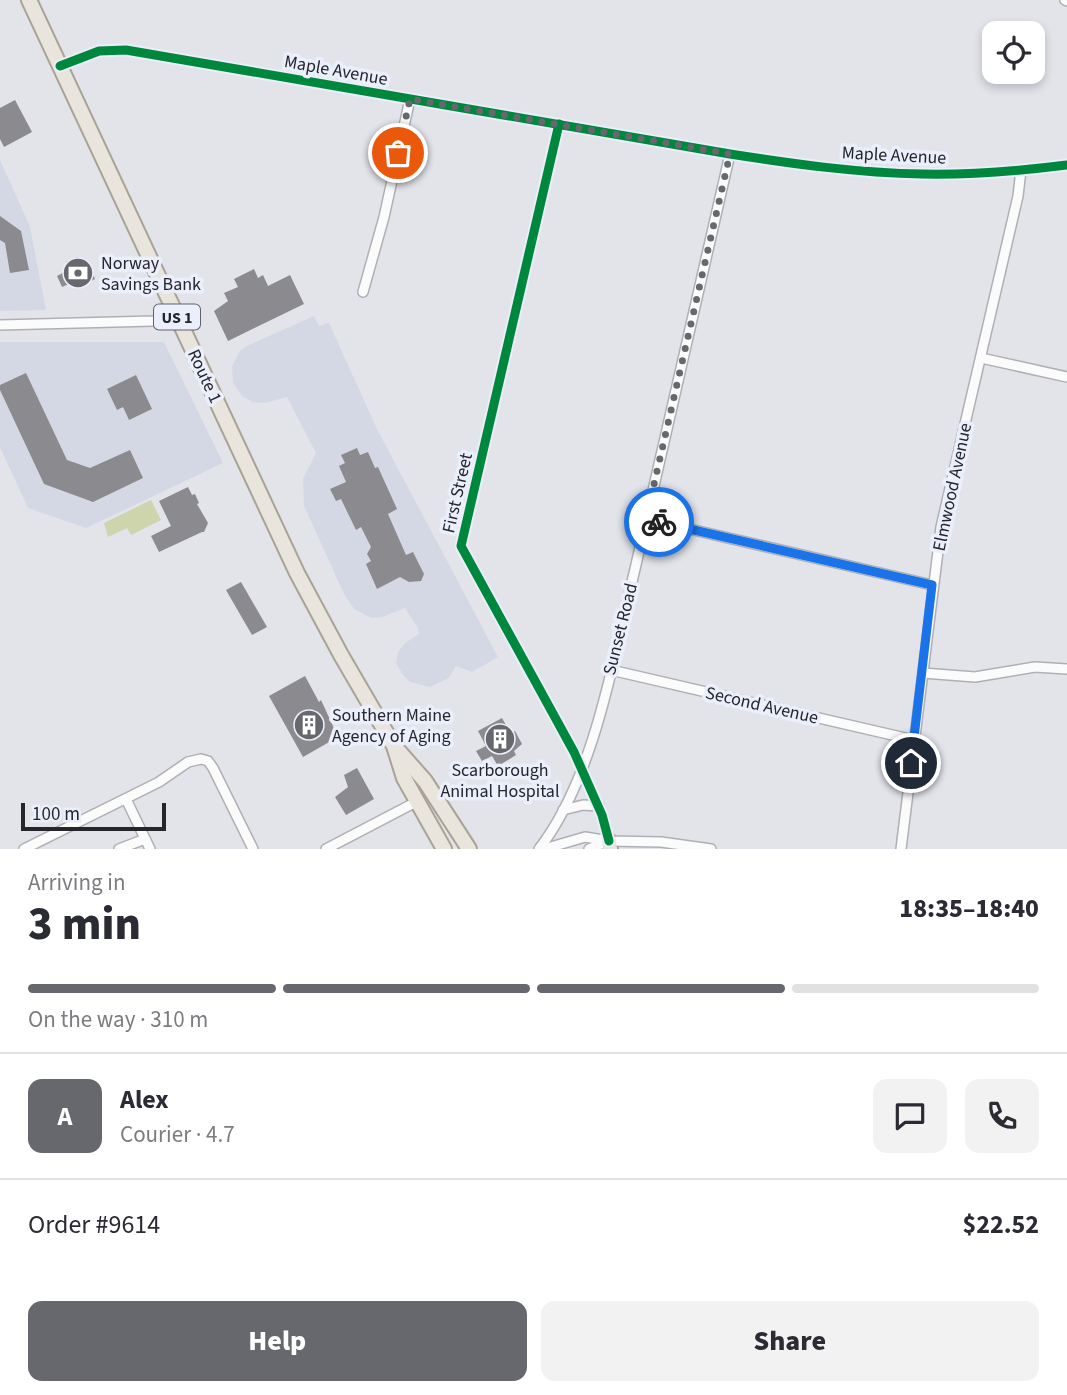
<!DOCTYPE html>
<html lang="en">
<head>
<meta charset="utf-8">
<style>
	body { margin:0; font-family:"Source Sans 3",sans-serif; background:#f2f2f3; color:#2b2b33; height:100vh; display:flex; flex-direction:column; font-size:26px; white-space:nowrap }
	* { box-sizing:border-box; margin:0 }
	p { font-size:23px; color:#7c7c81 }
	.icon { flex:none; width:38px; height:38px; fill:none; stroke:currentColor; stroke-width:2; stroke-linecap:round; stroke-linejoin:round }
	.map { position:relative; height:849px; overflow:hidden }
	.details { display:flex; flex-direction:column; background:#fff; flex:1 }
	.details>* { flex:none }
	.tools { position:absolute; left:982px; top:21px; display:grid; gap:14px }
	.tools a { display:grid; place-items:center; width:63px; height:63px; border-radius:14px; background:#fff; box-shadow:0 4px 10px #0003; font-size:35px }
	.scale { position:absolute; left:21px; bottom:18px; width:145px; box-sizing:border-box; padding-left:7px; border:4px solid #25262b; border-top:0; font-size:19px; line-height:24px; white-space:nowrap; color:#25262b; -webkit-text-stroke:5px #ebeffb; paint-order:stroke }
	.pin { position:absolute; display:grid; place-items:center; width:60px; height:60px; color:#fff; margin:-30px; border:4px solid #fff; border-radius:50%; box-shadow:0 2px 7px #0007 }
	.courier { position:absolute; display:grid; place-items:center; width:70px; height:70px; margin:-35px; border:5px solid #1a73e8; border-radius:50%; background:#fff; color:#222; box-shadow:0 2px 9px #0007 }
	.headline em { font-style:normal; font-weight:800 }
	.headline div { display:flex; flex-direction:column-reverse }
	.headline { display:flex; align-items:center; justify-content:space-between; height:119px; padding:0 28px }
	h1 { font-size:46px; font-weight:800; line-height:52px }
	.bar { display:grid; grid-template-columns:repeat(4,1fr); gap:10px 7px; align-content:center; height:84px; padding:0 28px }
	.bar i { height:9px; border-radius:5px; background:#e1e1e2 }
	.bar .on { background:#67686e }
	.bar p { grid-column:span 4 }
	.line { display:flex; align-items:center; gap:18px; padding:0 28px; border-top:2px solid #e1e1e2 }
	.line div { flex:1 }
	.round { display:grid; place-items:center; flex:none; width:74px; height:74px; border-radius:14px; background:#f2f2f3 }
	.action { display:flex; gap:14px; margin-top:auto; padding:14px 28px }
	.action a { flex:1; height:80px; border-radius:14px; background:#67686e; color:#fff; font-size:28px; font-weight:800; line-height:80px; text-align:center }
	.action a+a { background:#f2f2f3; color:#2b2b33 }
	.map>svg:first-child { display:block }
	.built { fill:#d4d8e5 }
	.green { fill:#ced5ad }
	.building { fill:#8b8a8e }
	.lines { fill:none; stroke-linecap:round; stroke-linejoin:round }
	.minor-casing { stroke:#afb0b5; stroke-width:12 }
	.primary-casing { stroke:#a9a396; stroke-width:18 }
	.minor { stroke:#fbfbfc; stroke-width:9 }
	.primary { stroke:#e9e5dd; stroke-width:14 }
	.cycleway-casing { stroke:#ebeffb; stroke-width:13 }
	.cycleway { stroke:#00873e; stroke-width:9 }
	.done { stroke:#67686e; stroke-width:7; stroke-dasharray:0 12.6 }
	.route { stroke:#1a73e8; stroke-width:9 }
	.labels { text-anchor:middle; stroke-width:7; stroke-linejoin:round; paint-order:stroke }
	.shield { fill:#ebeffb; stroke:#606269; stroke-width:2 }
	.shield-label { font-size:16px; font-weight:bold; fill:#25262b }
	.street-label { font-size:18px; fill:#25262b; stroke:#ebeffb }
	.poi-label { font-size:18px; fill:#25262b; stroke:#ebeffb; text-anchor:start }
</style>
</head>
<body>
<div class="map">
<svg width="1067" height="849" viewBox="0 0 1067 849">
	<rect width="100%" height="100%" fill="#e2e4ea"/>
	<g class="built">
		<polygon points="0,160 30,227 46,310 0,311"/>
		<polygon points="314,316 319,326 329,323 377,429 498,657 472,672 456,666 449,678 430,687 410,682 403,675 396,663 398,652 405,643 419,634 418,628 405,608 382,617 372,618 354,609 344,594 304,506 303,479 316,453 287,397 265,403 253,402 243,397 233,383 232,366 240,351 247,346"/>
		<polygon points="0,342 164,342 223,463 86,528 28,508 0,447"/>
	</g>
	<polygon class="green" points="151,500 161,520 131,535 127,528 108,537 104,523"/>
	<g class="building">
		<polygon points="15,100 32,132 4,147 0,139 0,108"/>
		<polygon points="0,216 21,231 29,270 10,273 5,243 0,240"/>
		<polygon points="77,257 81,264 86,261 95,279 76,288 73,282 62,287 57,276 70,269 66,262"/>
		<polygon points="254,269 258,278 263,275 268,286 290,275 304,304 228,341 214,311 228,301 224,293 238,287 234,279"/>
		<polygon points="26,373 67,460 90,468 130,450 143,478 93,502 44,484 0,390 0,385"/>
		<polygon points="136,375 152,409 129,420 123,407 117,410 107,389"/>
		<polygon points="357,448 360,455 368,452 375,468 378,467 397,509 388,514 406,555 413,552 424,574 421,581 409,582 400,577 377,589 366,564 371,561 367,554 371,547 361,527 356,530 341,499 336,501 330,489 346,482 339,466 345,463 341,455"/>
		<polygon points="188,487 192,495 195,494 199,503 197,504 208,523 204,532 202,532 159,552 151,536 171,526 159,501"/>
		<polygon points="241,582 267,627 252,635 226,590"/>
		<polygon points="305,676 319,702 321,700 338,737 303,757 269,696"/>
		<polygon points="502,718 511,734 515,731 522,744 514,751 516,755 498,766 492,756 482,761 476,751 486,746 478,731"/>
		<polygon points="357,768 374,799 346,815 335,797 348,787 344,775"/>
	</g>
	<g class="lines">
		<g class="minor-casing">
			<g id="minor">
				<polyline points="1065,0 1067,1"/>
				<path d="M60,66L99,51L126,50L730,154C794,164 858,173 922,174C971,175 1019,171 1067,165"/>
				<polyline points="559,124 461,546 574,752 602,815 609,841"/>
				<polyline points="363,292 384,217 410,99"/>
				<polyline points="0,325 153,321 177,317"/>
				<polyline points="981,358 1067,377"/>
				<polyline points="646,519 932,585"/>
				<polyline points="611,670 914,740"/>
				<polyline points="923,673 975,677 1035,667 1067,669"/>
				<polyline points="126,799 150,849"/>
				<polyline points="563,810 583,805 599,806"/>
				<polyline points="24,849 159,782 188,762 201,759 208,761 213,768 253,849"/>
				<polyline points="119,849 145,839"/>
				<polyline points="326,849 416,802"/>
				<path d="M539,849C595,777 614,656 635,569C667,431 698,292 730,154"/>
				<polyline points="544,849 585,837 609,841 661,842 711,849"/>
				<polyline points="589,849 609,841"/>
				<polyline points="901,849 941,527 1018,196 1021,170"/>
			</g>
		</g>
		<g class="primary-casing">
			<g id="primary">
				<polyline points="29,0 297,573 341,655 394,746 404,778 444,849"/>
				<polyline points="395,747 425,781 469,849"/>
				<polyline points="609,841 610,849"/>
			</g>
		</g>
		<use href="#minor" class="minor"/>
		<use href="#primary" class="primary"/>
		<g class="cycleway-casing">
			<g id="cycleway">
				<path d="M60,66L99,51L126,50L730,154C794,164 858,173 922,174C971,175 1019,171 1067,165"/>
				<polyline points="559,124 461,546 574,752 602,815 609,841"/>
			</g>
		</g>
		<use href="#cycleway" class="cycleway"/>
	</g>
	<g class="lines">
		<polyline class="done" points="398,153 410,99 730,154 646,519 659,522"/>
		<polyline class="route" points="659,522 932,585 911,763"/>
	</g>
	<defs>
		<g id="bank-disc" transform="scale(1.575)"><circle r="9.5" fill="#67686e" stroke="#ebeffb"/><path d="M-6-4H6V4H-6ZM0-2.3a2.3 2.3 0 1 0 0 4.6a2.3 2.3 0 1 0 0-4.6Z" fill="#fff"/></g>
		<g id="building-disc" transform="scale(1.575)"><circle r="9.5" fill="#67686e" stroke="#ebeffb"/><path d="M-4-6H4V6H1V3H-1V6H-4ZM-2.5-4.3h1.7v1.8h-1.7ZM.8-4.3h1.7v1.8H.8ZM-2.5-1h1.7V.8h-1.7ZM.8-1h1.7V.8H.8Z" fill="#fff"/></g>
	</defs>
	<g fill-rule="evenodd">
		<use href="#bank-disc" x="78" y="273"/>
		<use href="#building-disc" x="309" y="725"/>
		<use href="#building-disc" x="500" y="739"/>
	</g>
	<g class="labels">
		<rect class="shield" x="154" y="304.5" width="46" height="25" rx="5"/>
		<g class="shield-label">
			<text x="177" y="323">US 1</text>
		</g>
		<g class="street-label">
			<text transform="translate(336 70) rotate(10)" y="6">Maple Avenue</text>
			<text transform="translate(894 155) rotate(3)" y="6">Maple Avenue</text>
			<text transform="translate(205 376) rotate(65)" y="6">Route 1</text>
			<text transform="translate(952 487) rotate(-78)" y="6">Elmwood Avenue</text>
			<text transform="translate(457 493) rotate(-77)" y="6">First Street</text>
			<text transform="translate(620 629) rotate(-76)" y="6">Sunset Road</text>
			<text transform="translate(762 705) rotate(13)" y="6">Second Avenue</text>
		</g>
		<g class="poi-label">
			<text x="101" y="269">Norway<tspan x="101" dy="21">Savings Bank</tspan></text>
			<text x="332" y="721">Southern Maine<tspan x="332" dy="21">Agency of Aging</tspan></text>
			<text x="500" y="776" text-anchor="middle">Scarborough<tspan x="500" dy="21">Animal Hospital</tspan></text>
		</g>
	</g>
</svg>
<div class="tools">
<a><svg class="icon" aria-label="locate" viewBox="0 0 24 24"><circle cx="12" cy="12" r="6"/><path d="M12 2v4M12 18v4M2 12h4M18 12h4"/></svg></a>
</div>
<div class="scale">100 m</div>
<div class="pin" style="left:398px;top:153px;background:#ea580c"><svg class="icon" aria-label="bag" viewBox="0 0 24 24"><path d="M5 8h14l-1 12H6zM9 8a3 3 0 0 1 6 0"/></svg></div>
<div class="pin" style="left:911px;top:763px;background:#1f2937"><svg class="icon" aria-label="home" viewBox="0 0 24 24"><path d="M3 11l9-7 9 7M6 9v11h12V9"/></svg></div>
<div class="courier" style="left:659px;top:522px"><svg class="icon" aria-label="bike" viewBox="0 0 24 24"><circle cx="6" cy="16" r="4"/><circle cx="18" cy="16" r="4"/><path d="M6 16l4-8h5l3 8M10 8l3 8H6M13 5h3"/></svg></div>
</div>
<section class="details">
<div class="headline"><div><h1>3 min</h1><p>Arriving in</p></div><em>18:35–18:40</em></div>
<div class="bar"><i class="on"></i><i class="on"></i><i class="on"></i><i></i><p>On the way · 310 m</p></div>
<div class="line" style="height:126px"><b class="round" style="background:#67686e;color:#fff">A</b><div><b>Alex</b><p>Courier · 4.7</p></div><a class="round"><svg class="icon" aria-label="chat" viewBox="0 0 24 24"><path d="M4 5h16v11H9l-5 4z"/></svg></a><a class="round"><svg class="icon" aria-label="phone" viewBox="0 0 24 24"><path d="M5 4h4l2 5-3 2q2 4 5 5l2-3 5 2v4C11 20 4 13 5 4z"/></svg></a></div>
<div class="line" style="height:91px"><div>Order #9614</div><b>$22.52</b></div>
<div class="action"><a>Help</a><a>Share</a></div>
</section>
</body>
</html>
